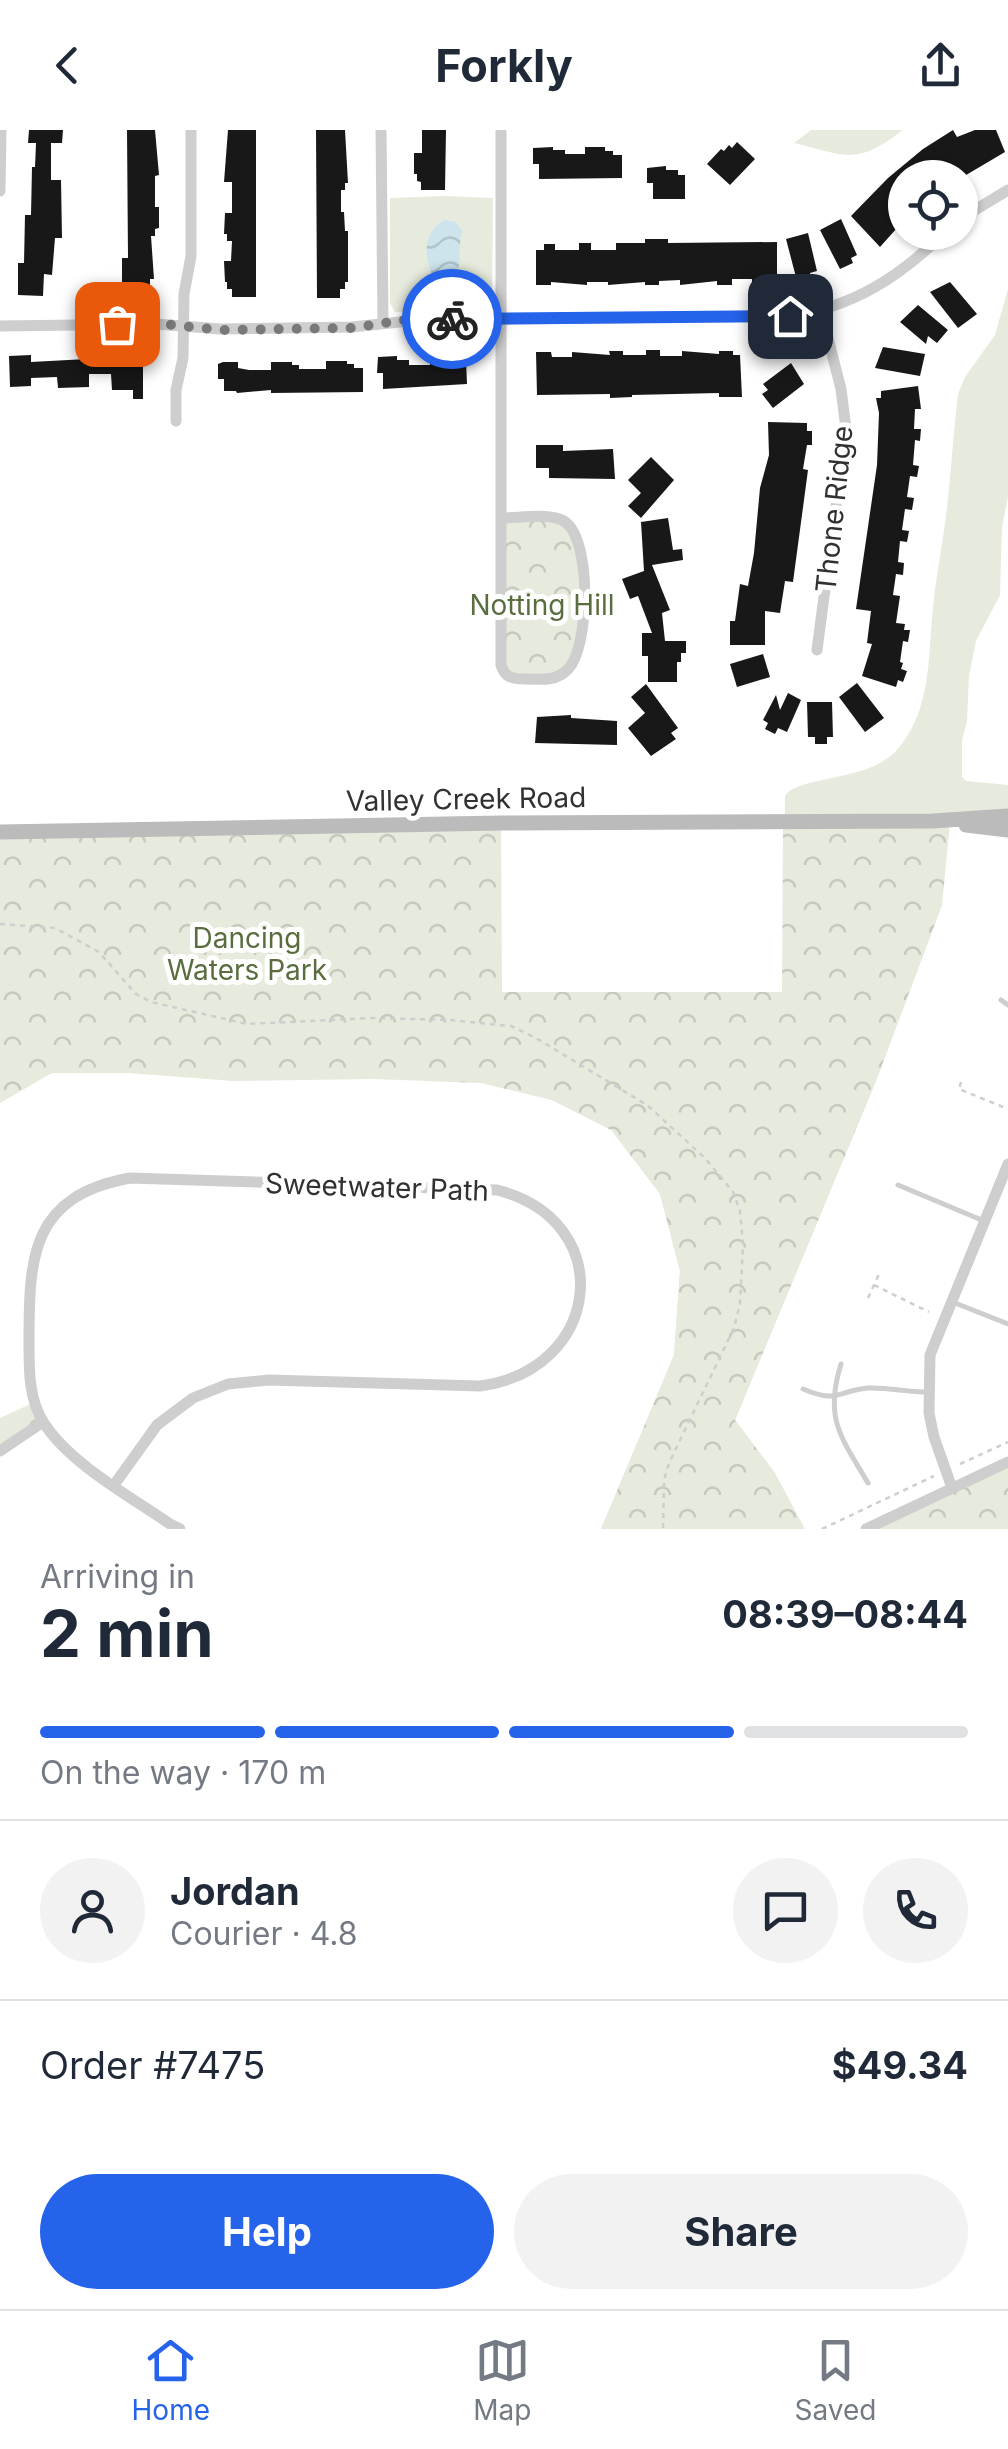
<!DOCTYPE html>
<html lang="en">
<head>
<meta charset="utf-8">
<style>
	body { margin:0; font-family:Inter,sans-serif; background:#f2f2f3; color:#1f2937; height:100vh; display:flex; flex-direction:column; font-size:38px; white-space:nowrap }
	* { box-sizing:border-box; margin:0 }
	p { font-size:32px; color:#747a83 }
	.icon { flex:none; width:55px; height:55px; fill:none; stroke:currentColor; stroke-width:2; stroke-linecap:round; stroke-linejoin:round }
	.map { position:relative; height:1399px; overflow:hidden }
	.panel { display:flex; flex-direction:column; background:#fff; flex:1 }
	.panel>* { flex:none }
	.fabs { position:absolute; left:888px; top:30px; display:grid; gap:20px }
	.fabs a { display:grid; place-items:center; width:90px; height:90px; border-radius:50%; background:#fff; box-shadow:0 2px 8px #0004; font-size:50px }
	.pin { position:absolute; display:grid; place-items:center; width:85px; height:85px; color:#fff; margin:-42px; border-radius:20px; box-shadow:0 5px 15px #0006 }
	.courier { position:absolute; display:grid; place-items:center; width:100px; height:100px; margin:-50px; border:8px solid #2563eb; border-radius:50%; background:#fff; color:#222; box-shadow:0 2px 12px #0007 }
	.summary em { font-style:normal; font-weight:700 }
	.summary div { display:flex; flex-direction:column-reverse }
	.summary { display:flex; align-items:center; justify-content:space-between; height:170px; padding:0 40px }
	h1 { font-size:65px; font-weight:700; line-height:75px }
	.bar { display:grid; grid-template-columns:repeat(4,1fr); gap:15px 10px; align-content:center; height:120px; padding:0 40px }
	.bar i { height:12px; border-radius:8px; background:#e0e1e3 }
	.bar .selected { background:#2563eb }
	.bar p { grid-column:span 4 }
	.line { display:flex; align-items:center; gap:25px; padding:0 40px; border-top:2px solid #e0e1e3 }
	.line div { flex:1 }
	.round { display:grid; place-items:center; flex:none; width:105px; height:105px; border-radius:52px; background:#f2f2f3 }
	.primary-button { display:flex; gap:20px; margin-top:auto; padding:20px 40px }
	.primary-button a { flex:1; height:115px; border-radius:60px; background:#2563eb; color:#fff; font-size:40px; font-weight:700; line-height:115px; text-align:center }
	.primary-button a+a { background:#f2f2f3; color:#1f2937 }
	header { display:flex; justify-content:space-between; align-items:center; height:130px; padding:0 40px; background:#fff; font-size:45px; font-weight:700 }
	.tabs { display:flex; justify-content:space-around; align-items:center; height:140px; border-top:2px solid #e0e1e3; background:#fff; font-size:28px; color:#747a83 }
	.tabs a { display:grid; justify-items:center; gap:5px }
	.tabs .selected { color:#2563eb }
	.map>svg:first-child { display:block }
	.green { fill:#e6ebdd }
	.forest { fill:url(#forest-crowns) }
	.water { fill:url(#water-waves) }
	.building { fill:#181818 }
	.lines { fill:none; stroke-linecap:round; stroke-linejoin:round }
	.path { stroke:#cecece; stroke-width:2.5; stroke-dasharray:5 5; stroke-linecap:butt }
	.service { stroke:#cecece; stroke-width:5 }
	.minor { stroke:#cecece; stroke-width:11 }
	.secondary { stroke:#bbb; stroke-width:15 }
	.done { stroke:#797979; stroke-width:10; stroke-dasharray:0 18 }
	.route { stroke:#2563eb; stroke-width:12 }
	.labels { text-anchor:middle; stroke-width:10; stroke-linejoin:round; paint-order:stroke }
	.street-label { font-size:28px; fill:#313131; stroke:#fff }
	.park-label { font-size:28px; fill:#596d3e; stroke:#fff }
</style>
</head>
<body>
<header><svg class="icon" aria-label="back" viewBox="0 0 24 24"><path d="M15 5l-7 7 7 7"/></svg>Forkly<svg class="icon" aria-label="share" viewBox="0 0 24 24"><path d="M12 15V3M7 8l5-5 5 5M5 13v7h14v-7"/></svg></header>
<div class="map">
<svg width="1008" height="1399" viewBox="0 0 1008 1399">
	<defs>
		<pattern id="forest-crowns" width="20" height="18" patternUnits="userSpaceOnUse" patternTransform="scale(2.5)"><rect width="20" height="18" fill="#e6ebdd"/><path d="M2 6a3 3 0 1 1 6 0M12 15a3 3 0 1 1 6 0" fill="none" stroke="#c6cabe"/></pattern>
		<pattern id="water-waves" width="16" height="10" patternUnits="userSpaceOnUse" patternTransform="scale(2.5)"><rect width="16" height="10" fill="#cde4ed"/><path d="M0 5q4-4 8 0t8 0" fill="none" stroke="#b0c4cc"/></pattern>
	</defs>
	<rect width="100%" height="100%" fill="#fff"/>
	<g class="green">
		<path d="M811,0H903C855,36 848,26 794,13Z"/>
		<polygon points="444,66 493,68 492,171 490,176 481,180 395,182 390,173 390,68"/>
		<path d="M1008,159V367L1002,397L1000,465L976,511L969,546L967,591L962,610V647L966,651L1008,655V686L939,691L942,775L876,951L735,1290L775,1343L784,1399H601L674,1225L680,1141L660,1064L612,1000L552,970L518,961L783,913L785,666C796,646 866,652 895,622C932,583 928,526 933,477C936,447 942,417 946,386C951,346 953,305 958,264L965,247L995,205Z"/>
	</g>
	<g class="forest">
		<polygon points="501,388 554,388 577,405 581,517 554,548 503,542"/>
		<polygon points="783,691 950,693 942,775 876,951 735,1290 775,1343 805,1399 601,1399 674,1225 680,1141 660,1064 611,1000 552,970 481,953 373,949 234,951 128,943 52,943 0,973 0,702 501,693 502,862 782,862"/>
		<polygon points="35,1272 43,1292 0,1321 0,1288"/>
		<polygon points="1008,1332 1008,1399 866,1399"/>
	</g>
	<path class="water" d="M445,90L456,92L462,101C458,116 462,136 455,149L448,152L432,144C423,125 424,100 445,90Z"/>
	<g class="building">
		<polygon points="29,0 63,0 62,13 51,13 51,50 61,50 62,108 55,108 52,145 44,144 43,166 18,165 18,133 24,133 25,85 31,85 32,37 35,37 36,13 28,13"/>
		<polygon points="127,0 155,0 159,45 155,46 155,77 159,77 159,98 155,99 155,106 151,106 154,149 150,149 150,156 146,156 146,164 122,165 122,128 128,128"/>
		<polygon points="228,0 256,0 256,167 232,167 232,159 227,159 227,152 225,152 224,131 231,131 232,111 227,111 227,104 224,104 225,83 232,83 232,52 224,52"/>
		<polygon points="316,0 345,0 348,53 345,53 345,60 341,60 341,82 344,82 345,101 348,101 348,152 345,152 345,159 340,159 340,168 317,168"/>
		<polygon points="422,0 446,0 445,60 421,60 421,52 417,51 417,44 414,44 414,23 422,23"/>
		<polygon points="953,0 957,7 975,0 996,0 1005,22 961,48 905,48 905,89 880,117 851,86 888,48 923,19"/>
		<polygon points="737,12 755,29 730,55 707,34 721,19 724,21 729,15 732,18"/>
		<polygon points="553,17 553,20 565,20 565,24 585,24 585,17 605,17 605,21 613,21 613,25 622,25 622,48 539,49 539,34 533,34 533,18"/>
		<polygon points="666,36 666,40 678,40 678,45 685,45 685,69 653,69 653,53 647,53 647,38"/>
		<polygon points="841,89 857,125 851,128 853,133 840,139 820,100"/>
		<polygon points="808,103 817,141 810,143 811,148 797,151 786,109"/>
		<polygon points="645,109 668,109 668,113 777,112 777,151 752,154 752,149 732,149 732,155 717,155 717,151 680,155 680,150 659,151 659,155 645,155 645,152 608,155 608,152 587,152 587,155 551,152 551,155 536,155 536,120 544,120 544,114 555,114 555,120 579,120 579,113 591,113 591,120 616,120 616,113 645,113"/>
		<polygon points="950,152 977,184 958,198 930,162"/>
		<polygon points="918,175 948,200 937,213 928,206 926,214 900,192"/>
		<polygon points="883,217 925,224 920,246 875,238"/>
		<polygon points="646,220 660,220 660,226 682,226 682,221 719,224 719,221 733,221 733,225 740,225 742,267 719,267 719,263 632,265 632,267 610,268 610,264 537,265 536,222 551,222 552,227 572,227 572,222 610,225 609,221 623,221 623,225 646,225"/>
		<polygon points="430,223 450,223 450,226 458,225 458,230 466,230 467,254 383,259 383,243 377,243 378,227 397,226 397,230 409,230 409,235 430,235"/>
		<polygon points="31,225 31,232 124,227 124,231 136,231 136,236 143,236 143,269 133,269 133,260 112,260 111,244 89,244 89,257 58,258 57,247 31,248 31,256 10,257 9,226"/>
		<polygon points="326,231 347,231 347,234 354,234 354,238 363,238 363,262 271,263 271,260 237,263 236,261 224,261 224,249 218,249 218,234 223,232 238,232 238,238 249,240 271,240 271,232 292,232 292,235 299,235 299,239 326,239"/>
		<polygon points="791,233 804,254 773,278 762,264 768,260 763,254"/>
		<polygon points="918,256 921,279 915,279 914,299 921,299 920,311 915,310 913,335 919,336 917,347 910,346 907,367 914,368 912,380 905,379 902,400 909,401 907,412 900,411 898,432 904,433 903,445 896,444 893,465 900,466 896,493 905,494 904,500 910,500 908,512 903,511 900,532 903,533 901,539 907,541 903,552 898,550 896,557 862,546 872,514 867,513 871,481 856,479 877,335 879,283 876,268 881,268 881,261"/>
		<polygon points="768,292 807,293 807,301 812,301 812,315 807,315 803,339 808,340 793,452 785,451 780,483 765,481 765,515 730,515 730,491 735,491 740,454 748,456 754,423 760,358 769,325"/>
		<polygon points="536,315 563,315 563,321 613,319 615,349 549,348 549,338 536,338"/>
		<polygon points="651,327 674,350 641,388 628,376 641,363 628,350"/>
		<polygon points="668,388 673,420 682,419 683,430 652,435 670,480 662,483 665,511 686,511 686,523 681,523 681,532 677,532 677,552 648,552 648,526 642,526 642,503 652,503 638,466 630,469 622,449 644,441 641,392"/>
		<polygon points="763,524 770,547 737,557 730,534"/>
		<polygon points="857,553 884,588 865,602 839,567"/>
		<polygon points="646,554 678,598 671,603 676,609 651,626 628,598 645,583 631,567"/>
		<polygon points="788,563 801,570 787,602 778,598 775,604 765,599 768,593 763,590 776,565 780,580"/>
		<polygon points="807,572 832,572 833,607 827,607 827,614 815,614 815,607 808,607"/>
		<polygon points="571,585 571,588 617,591 617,615 535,613 537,587"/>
	</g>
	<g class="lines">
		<g class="path">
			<polyline points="0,794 55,798 99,822 136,864 151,872 247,894 372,888 451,890 511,896 536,908 647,975 705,1028 733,1062 740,1081 743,1114 740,1174 734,1198 669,1333 664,1350 663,1399"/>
			<polyline points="961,952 959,959 1008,979"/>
			<polyline points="874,1155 929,1182"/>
			<polyline points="868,1168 880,1142"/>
			<polyline points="960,1334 1008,1312"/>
			<polyline points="822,1399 934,1346"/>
		</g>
		<g class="service">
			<polyline points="1001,870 1008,875"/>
			<polyline points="898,1055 984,1091"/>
			<polyline points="955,1173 1008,1194"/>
			<path d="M841,1234C824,1289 841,1307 868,1353"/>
			<path d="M803,1259C839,1274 836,1261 868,1258C886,1257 908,1262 927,1262"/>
		</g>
		<g class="minor">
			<polyline points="381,0 383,193"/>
			<path d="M501,0V535C505,547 511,549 524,549C540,549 555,552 567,540C590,520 593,404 562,390C546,383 519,388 501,388"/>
			<polyline points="0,61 1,0"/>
			<polyline points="960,89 1008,60"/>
			<path d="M0,196L156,194L220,199L352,197L419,190L790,186C853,177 900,147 945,102"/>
			<polyline points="176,291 176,260 183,228 184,164 191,126 191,0"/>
			<polyline points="817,520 846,299 841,259 821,181"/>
			<polyline points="0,1321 43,1292"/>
			<path d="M114,1355L157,1295L193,1268L228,1254L269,1250L480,1256C602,1240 619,1091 497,1060L130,1048C32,1066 29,1125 29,1210C29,1237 28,1269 44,1293C69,1333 131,1367 170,1394L180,1399"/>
			<polyline points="952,1358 934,1307 929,1283 930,1225 1008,1034"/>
			<polyline points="866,1399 1008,1332"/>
		</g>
		<g class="secondary">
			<polyline points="966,695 1008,700"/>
			<polyline points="0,702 501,693 933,691 1008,686"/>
		</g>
	</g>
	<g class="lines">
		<polyline class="done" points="117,194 164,194 220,200 352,198 405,190 452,189"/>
		<polyline class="route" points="452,189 790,186"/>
	</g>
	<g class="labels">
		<g class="street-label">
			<text transform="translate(834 379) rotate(-84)" y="10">Thone Ridge</text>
			<text transform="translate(466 669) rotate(-1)" y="10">Valley Creek Road</text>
			<text transform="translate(377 1057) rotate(2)" y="10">Sweetwater Path</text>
		</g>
		<g class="park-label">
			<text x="542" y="485">Notting Hill</text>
			<text x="247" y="818">Dancing<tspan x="247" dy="32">Waters Park</tspan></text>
		</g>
	</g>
</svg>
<div class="fabs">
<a><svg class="icon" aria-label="locate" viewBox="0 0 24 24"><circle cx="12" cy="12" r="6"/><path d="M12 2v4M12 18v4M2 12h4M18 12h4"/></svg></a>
</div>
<div class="pin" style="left:117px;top:194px;background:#ea580c"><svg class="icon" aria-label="bag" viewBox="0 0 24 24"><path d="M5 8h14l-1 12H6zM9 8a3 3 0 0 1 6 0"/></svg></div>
<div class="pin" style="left:790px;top:186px;background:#1f2937"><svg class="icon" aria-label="home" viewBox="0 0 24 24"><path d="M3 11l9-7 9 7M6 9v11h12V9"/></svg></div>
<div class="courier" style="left:452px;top:189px"><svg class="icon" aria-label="bike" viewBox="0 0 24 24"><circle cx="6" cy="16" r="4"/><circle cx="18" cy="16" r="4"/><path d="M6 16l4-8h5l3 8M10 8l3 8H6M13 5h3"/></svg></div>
</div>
<section class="panel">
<div class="summary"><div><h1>2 min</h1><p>Arriving in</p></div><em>08:39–08:44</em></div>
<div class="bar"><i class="selected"></i><i class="selected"></i><i class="selected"></i><i></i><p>On the way · 170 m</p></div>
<div class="line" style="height:180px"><a class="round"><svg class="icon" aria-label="person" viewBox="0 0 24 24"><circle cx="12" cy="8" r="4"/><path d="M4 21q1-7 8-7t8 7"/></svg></a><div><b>Jordan</b><p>Courier · 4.8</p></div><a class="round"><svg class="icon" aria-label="chat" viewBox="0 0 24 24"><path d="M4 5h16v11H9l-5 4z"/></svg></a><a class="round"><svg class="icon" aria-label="phone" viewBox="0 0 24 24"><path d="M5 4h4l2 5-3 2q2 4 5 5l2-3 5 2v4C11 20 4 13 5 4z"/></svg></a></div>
<div class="line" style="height:130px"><div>Order #7475</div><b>$49.34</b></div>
<div class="primary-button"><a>Help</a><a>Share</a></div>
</section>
<nav class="tabs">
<a class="selected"><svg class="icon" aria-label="home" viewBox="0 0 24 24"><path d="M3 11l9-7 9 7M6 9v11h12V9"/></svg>Home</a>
<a><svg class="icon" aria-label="map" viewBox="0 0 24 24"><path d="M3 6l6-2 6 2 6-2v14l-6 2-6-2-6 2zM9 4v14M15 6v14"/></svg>Map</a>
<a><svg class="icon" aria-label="saved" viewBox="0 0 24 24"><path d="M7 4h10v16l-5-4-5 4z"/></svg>Saved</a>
</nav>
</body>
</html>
